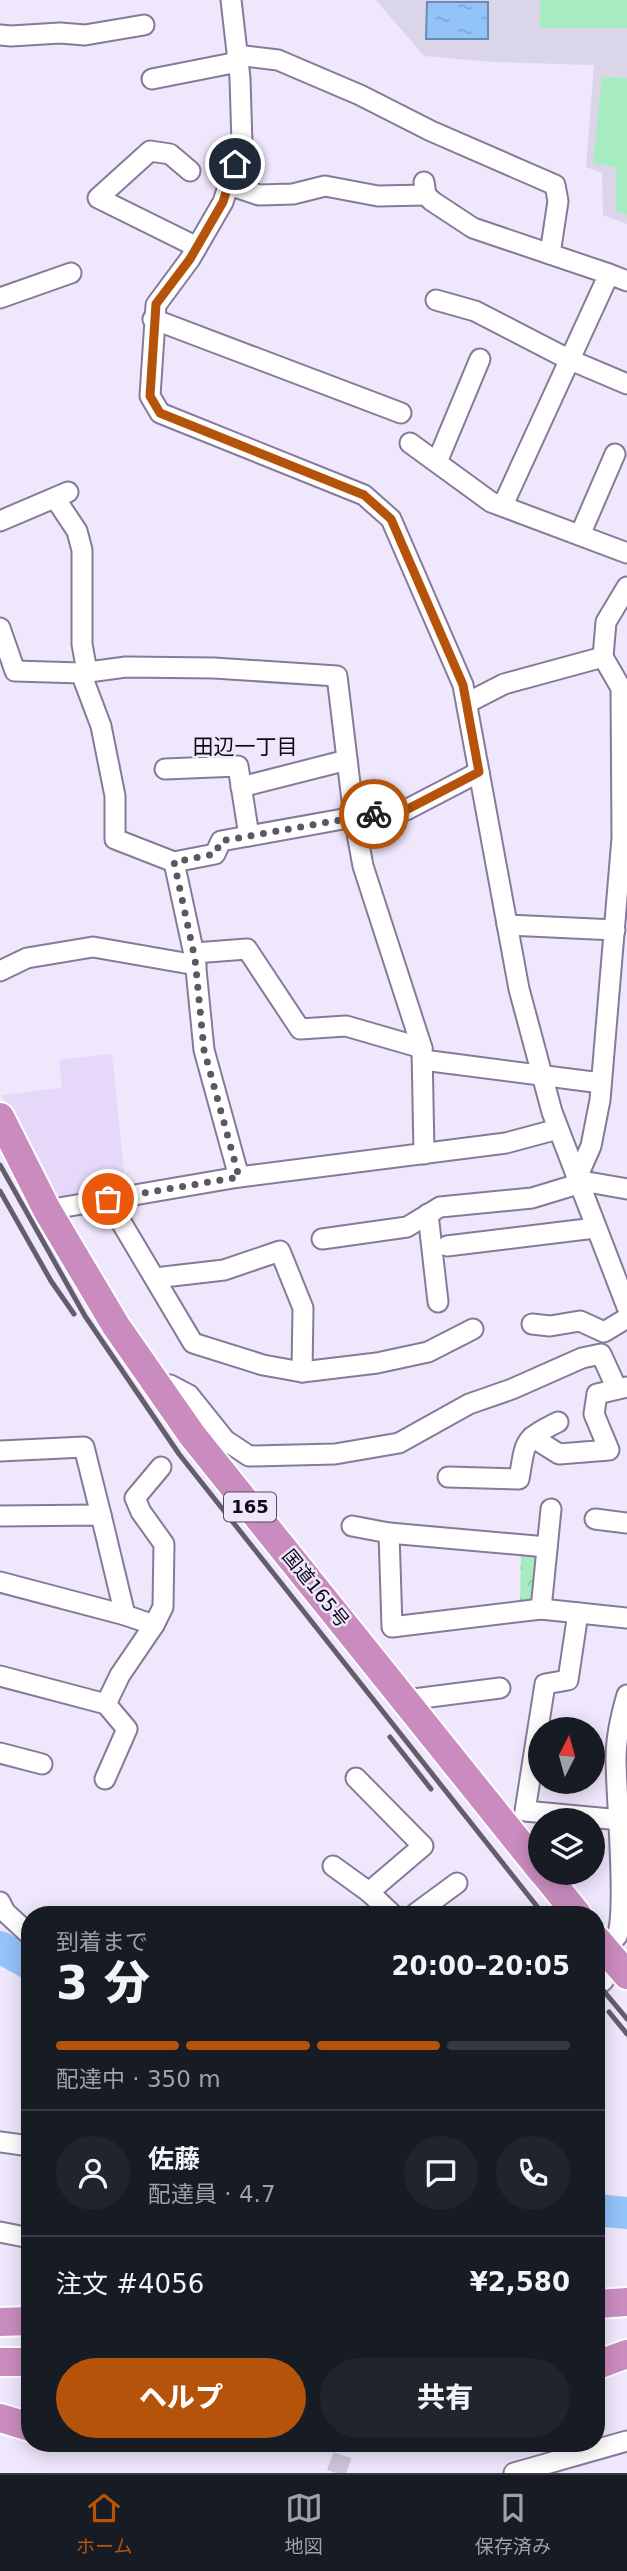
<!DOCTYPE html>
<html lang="ja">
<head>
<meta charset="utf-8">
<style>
	body { margin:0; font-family:"DejaVu Sans","Noto Sans JP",sans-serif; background:#20242c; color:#f1f3f6; height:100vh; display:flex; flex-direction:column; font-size:26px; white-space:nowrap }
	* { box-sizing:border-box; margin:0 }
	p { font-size:23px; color:#9ea1a6 }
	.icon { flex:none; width:38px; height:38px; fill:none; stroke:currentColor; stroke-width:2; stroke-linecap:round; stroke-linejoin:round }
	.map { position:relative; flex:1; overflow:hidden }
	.panel { position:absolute; left:21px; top:1906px; width:584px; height:546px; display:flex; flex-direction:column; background:#171b24; border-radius:28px; box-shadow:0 4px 18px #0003 }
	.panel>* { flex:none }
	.needle { width:46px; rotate:6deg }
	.fabs { position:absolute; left:528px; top:1717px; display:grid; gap:14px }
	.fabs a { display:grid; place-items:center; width:77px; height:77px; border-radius:50%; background:#171b24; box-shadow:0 4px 18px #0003; font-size:35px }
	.pin { position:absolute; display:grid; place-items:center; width:60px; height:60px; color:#fff; margin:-30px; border:4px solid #fff; border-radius:50%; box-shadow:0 2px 7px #0007 }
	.courier { position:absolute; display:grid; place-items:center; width:70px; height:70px; margin:-35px; border:5px solid #b45309; border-radius:50%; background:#fff; color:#222; box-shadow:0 2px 9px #0007 }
	.summary em { font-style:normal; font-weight:800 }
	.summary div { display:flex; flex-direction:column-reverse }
	.summary { display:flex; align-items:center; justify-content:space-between; height:119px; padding:0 35px }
	h1 { font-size:46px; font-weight:800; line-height:52px }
	.bar { display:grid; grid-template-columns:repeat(4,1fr); gap:10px 7px; align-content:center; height:84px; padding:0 35px }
	.bar i { height:9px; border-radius:5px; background:#363941 }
	.bar .current { background:#b45309 }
	.bar p { grid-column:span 4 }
	.line { display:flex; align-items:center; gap:18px; padding:0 35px; border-top:2px solid #363941 }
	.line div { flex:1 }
	.round { display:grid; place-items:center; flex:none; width:74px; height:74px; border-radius:37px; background:#20242c }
	.cta { display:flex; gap:14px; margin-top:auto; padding:14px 35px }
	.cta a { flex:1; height:80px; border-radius:42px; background:#b45309; color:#fff; font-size:28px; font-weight:800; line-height:80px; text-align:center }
	.cta a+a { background:#20242c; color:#f1f3f6 }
	.dock { display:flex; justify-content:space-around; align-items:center; height:98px; border-top:2px solid #363941; background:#171b24; font-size:19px; color:#9ea1a6 }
	.dock a { display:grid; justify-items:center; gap:4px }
	.dock .current { color:#b45309 }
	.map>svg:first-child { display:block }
	.built { fill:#e5d8f9 }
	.education { fill:#dbd5ea }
	.forest { fill:url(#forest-crowns) }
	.pitch { fill:#a7ecc0 }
	.water { fill:url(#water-ripples); stroke:#6a8bb4; stroke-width:2 }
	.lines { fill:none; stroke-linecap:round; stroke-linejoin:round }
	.river { stroke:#92c3f9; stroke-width:32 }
	.minor-tunnel { stroke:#cdc6d9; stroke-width:19; stroke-dasharray:19 10; stroke-linecap:butt }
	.minor-casing { stroke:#877a99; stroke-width:23 }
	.highway-casing { stroke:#fff; stroke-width:32 }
	.minor { stroke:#fff; stroke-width:19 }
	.highway { stroke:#ca8cbf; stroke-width:28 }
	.rail { stroke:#635d6c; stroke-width:5 }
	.done { stroke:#5d5765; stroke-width:7; stroke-dasharray:0 12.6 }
	.route { stroke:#b45309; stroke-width:9 }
	.labels { text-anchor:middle; stroke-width:5; stroke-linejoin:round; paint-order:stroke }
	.shield { fill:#efe7fc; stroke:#524c5a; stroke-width:2 }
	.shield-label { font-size:18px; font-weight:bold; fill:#0e0914 }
	.street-label { font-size:19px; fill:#0e0914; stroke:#efe7fc }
	.neighbourhood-label { font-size:21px; fill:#0e0914; stroke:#efe7fc }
</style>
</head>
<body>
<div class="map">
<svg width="627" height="2473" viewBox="0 0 627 2473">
	<defs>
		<pattern id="forest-crowns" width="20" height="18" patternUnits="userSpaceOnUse" patternTransform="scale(1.75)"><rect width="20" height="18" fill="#a7ecc0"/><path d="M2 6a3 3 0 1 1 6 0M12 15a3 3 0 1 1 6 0" fill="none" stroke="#8fc9a4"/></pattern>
		<pattern id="water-ripples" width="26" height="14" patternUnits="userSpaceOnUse" patternTransform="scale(1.75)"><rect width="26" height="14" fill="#92c3f9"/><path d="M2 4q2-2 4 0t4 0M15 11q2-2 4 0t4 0" fill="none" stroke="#7da6d5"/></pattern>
	</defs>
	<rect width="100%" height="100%" fill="#efe7fc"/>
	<polygon class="built" points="112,1054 126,1192 56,1204 1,1095 62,1088 59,1060"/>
	<polygon class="education" points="376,0 627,0 627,224 603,215 602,173 586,167 594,65 495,62 424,56"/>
	<polygon class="forest" points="521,1550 541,1556 532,1603 520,1605"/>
	<g class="pitch">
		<rect x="540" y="0" width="87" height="28"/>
		<polygon points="602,77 627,78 627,215 616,211 616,167 593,163"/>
	</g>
	<polygon class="water" points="427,2 488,2 488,39 426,39"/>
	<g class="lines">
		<g class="river">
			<polyline points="0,1947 30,1964"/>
			<polyline points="597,2210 627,2213"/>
		</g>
		<polyline class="minor-tunnel" points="336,2473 347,2443"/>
		<g class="minor-casing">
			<g id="minor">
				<polyline points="231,0 240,78 242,144 223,202 190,259 156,305 150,396 160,413 364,495 391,519 463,685 519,989 552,1112 627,1307"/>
				<polyline points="0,35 11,36 60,33 85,35 144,25"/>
				<polyline points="237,55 278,60 360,95 431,131 555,185 558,201 550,254"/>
				<polyline points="152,79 238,62"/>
				<polyline points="190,171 170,154 150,151 98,198 197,247"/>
				<polyline points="424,182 426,195 432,201 473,228 609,274"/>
				<polyline points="229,185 259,195 293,194 325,186 378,196 426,195"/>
				<polyline points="0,298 71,273"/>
				<polyline points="436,300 475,311 568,359 627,384"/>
				<polyline points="153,319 401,413"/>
				<polyline points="410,443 491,502 627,553"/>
				<polyline points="437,462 480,359"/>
				<polyline points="55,498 77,531 82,550 82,644 87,672"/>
				<polyline points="503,505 609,274 627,281"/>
				<polyline points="0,521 68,492"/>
				<polyline points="580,535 615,454"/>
				<polyline points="0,628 15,671 81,673 126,667 214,668 337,676 354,817 363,866 422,1048 424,1154"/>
				<polyline points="81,673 101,726 115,796 115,839 174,862 215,854 221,841 354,817 406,810 479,772"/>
				<polyline points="467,703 504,684 603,657"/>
				<polyline points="165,769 238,766 249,836"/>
				<polyline points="241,787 347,760"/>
				<polyline points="174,862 195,959 204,1050 239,1177"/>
				<polyline points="507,925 615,930"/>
				<polyline points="194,953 247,949 300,1029 346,1026 422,1048"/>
				<polyline points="0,971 27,958 93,947 196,965"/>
				<polyline points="423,1060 601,1083"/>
				<polyline points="576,1180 591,1146 600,1100 622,838 621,688 603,657 606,622 627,587"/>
				<polyline points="576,1180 627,1189"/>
				<polyline points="108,1200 193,1343 263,1365 302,1372 377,1363 428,1352 473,1329"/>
				<polyline points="47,1210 239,1177 506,1143 558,1129"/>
				<polyline points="428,1214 438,1302"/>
				<polyline points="322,1239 407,1227 440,1207 532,1198 578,1184"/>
				<polyline points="447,1246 595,1228"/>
				<polyline points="155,1278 224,1270 280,1251 303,1308 302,1372"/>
				<polyline points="532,1324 550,1326 580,1321 604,1332 627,1318"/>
				<polyline points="156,1384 170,1385 189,1395 225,1440 249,1456 335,1454 399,1443 469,1404 512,1389 582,1358 601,1354 617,1389"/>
				<polyline points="532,1437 559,1454 609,1450 594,1414 597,1394 627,1387"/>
				<polyline points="0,1451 84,1447 101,1515"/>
				<path d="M448,1477L519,1479C526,1440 522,1440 558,1422"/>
				<polyline points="0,1516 101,1515 125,1615 154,1625 120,1675 106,1704 0,1676"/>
				<polyline points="595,1519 627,1523"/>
				<polyline points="352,1526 389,1533"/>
				<polyline points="547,1547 389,1533 392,1627 541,1609 627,1618"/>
				<polyline points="0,1582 125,1615"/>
				<polyline points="541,1609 551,1509"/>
				<polyline points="578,1613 568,1680 545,1684 525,1811 621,1820"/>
				<polyline points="154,1625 163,1607 164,1544 141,1512 135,1498 161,1467"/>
				<polyline points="406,1700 500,1688"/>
				<polyline points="0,1753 42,1764"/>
				<polyline points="356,1778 423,1846 369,1892"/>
				<polyline points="105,1779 127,1729 106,1704"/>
				<polyline points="333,1866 369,1892 392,1914"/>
				<polyline points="0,1902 5,1912 30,1935"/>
				<polyline points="415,1914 457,1883"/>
				<path d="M597,1954C603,1949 612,1943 617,1936C627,1912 616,1793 616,1759C616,1738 621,1715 627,1695"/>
				<polyline points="597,1960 605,1971 604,1980 597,1986"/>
				<polyline points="0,2142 30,2146"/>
				<polyline points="0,2232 30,2238"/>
				<polyline points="514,2473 627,2441"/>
			</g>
		</g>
		<g class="highway-casing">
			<g id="highway">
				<polyline points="0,1117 47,1210 116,1326 192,1435 541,1870"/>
				<polyline points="543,1872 577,1914"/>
				<polyline points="597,1940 627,1975"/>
				<polyline points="597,2304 627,2302"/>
				<polyline points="0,2322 30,2321"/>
				<polyline points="0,2362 30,2362"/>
				<polyline points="597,2365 627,2354"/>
				<polyline points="0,2418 30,2427"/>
			</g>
		</g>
		<use href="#minor" class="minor"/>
		<use href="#highway" class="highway"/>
		<g class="rail">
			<polyline points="0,1165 85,1316 179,1454 543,1914"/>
			<polyline points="0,1191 51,1281 74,1314"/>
			<polyline points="390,1737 431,1789"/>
			<polyline points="597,1983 627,2019"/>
			<polyline points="609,2012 627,2034"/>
		</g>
	</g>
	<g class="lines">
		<polyline class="done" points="108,1199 239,1177 204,1050 195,959 174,862 215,854 221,841 374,814"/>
		<polyline class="route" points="235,164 223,202 190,259 156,304 150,396 160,413 364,495 391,519 463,685 479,772 406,810 374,814"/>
	</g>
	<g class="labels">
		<rect class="shield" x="224" y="1492.5" width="52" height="29" rx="5"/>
		<g class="shield-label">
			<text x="250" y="1513">165</text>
		</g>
		<g class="street-label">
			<text transform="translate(316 1588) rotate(51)" y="7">国道165号</text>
		</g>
		<g class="neighbourhood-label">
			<text x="245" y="754">田辺一丁目</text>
		</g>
	</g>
</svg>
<div class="fabs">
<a><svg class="needle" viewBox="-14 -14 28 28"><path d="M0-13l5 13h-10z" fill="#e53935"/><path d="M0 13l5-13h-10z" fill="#9ea1a6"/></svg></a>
<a><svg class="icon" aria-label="layers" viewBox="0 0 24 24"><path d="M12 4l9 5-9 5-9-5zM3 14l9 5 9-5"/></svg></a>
</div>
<div class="pin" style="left:108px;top:1199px;background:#ea580c"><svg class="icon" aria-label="bag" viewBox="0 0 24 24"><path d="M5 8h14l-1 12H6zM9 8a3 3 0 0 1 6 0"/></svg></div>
<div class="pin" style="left:235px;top:164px;background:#1f2937"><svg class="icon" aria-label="home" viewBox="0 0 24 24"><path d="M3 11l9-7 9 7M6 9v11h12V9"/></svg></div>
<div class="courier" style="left:374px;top:814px"><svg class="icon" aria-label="bike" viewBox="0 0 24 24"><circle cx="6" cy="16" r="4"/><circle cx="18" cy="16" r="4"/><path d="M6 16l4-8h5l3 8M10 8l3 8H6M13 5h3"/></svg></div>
<section class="panel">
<div class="summary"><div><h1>3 分</h1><p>到着まで</p></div><em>20:00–20:05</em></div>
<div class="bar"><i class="current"></i><i class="current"></i><i class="current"></i><i></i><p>配達中 · 350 m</p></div>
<div class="line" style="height:126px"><a class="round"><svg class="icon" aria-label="person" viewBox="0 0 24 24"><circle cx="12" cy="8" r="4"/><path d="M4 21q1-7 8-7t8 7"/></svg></a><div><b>佐藤</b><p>配達員 · 4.7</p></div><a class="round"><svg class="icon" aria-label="chat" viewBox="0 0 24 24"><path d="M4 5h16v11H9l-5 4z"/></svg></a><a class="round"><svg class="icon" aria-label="phone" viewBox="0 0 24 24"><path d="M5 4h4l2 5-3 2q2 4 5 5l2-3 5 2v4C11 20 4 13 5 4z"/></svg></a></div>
<div class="line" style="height:91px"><div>注文 #4056</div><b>¥2,580</b></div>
<div class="cta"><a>ヘルプ</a><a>共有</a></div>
</section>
</div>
<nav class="dock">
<a class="current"><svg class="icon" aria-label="home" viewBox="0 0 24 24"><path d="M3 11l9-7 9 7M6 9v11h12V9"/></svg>ホーム</a>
<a><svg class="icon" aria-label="map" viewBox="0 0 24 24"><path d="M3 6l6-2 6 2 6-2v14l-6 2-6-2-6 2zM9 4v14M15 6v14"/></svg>地図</a>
<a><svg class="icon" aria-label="saved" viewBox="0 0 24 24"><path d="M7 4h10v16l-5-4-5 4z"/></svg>保存済み</a>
</nav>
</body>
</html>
